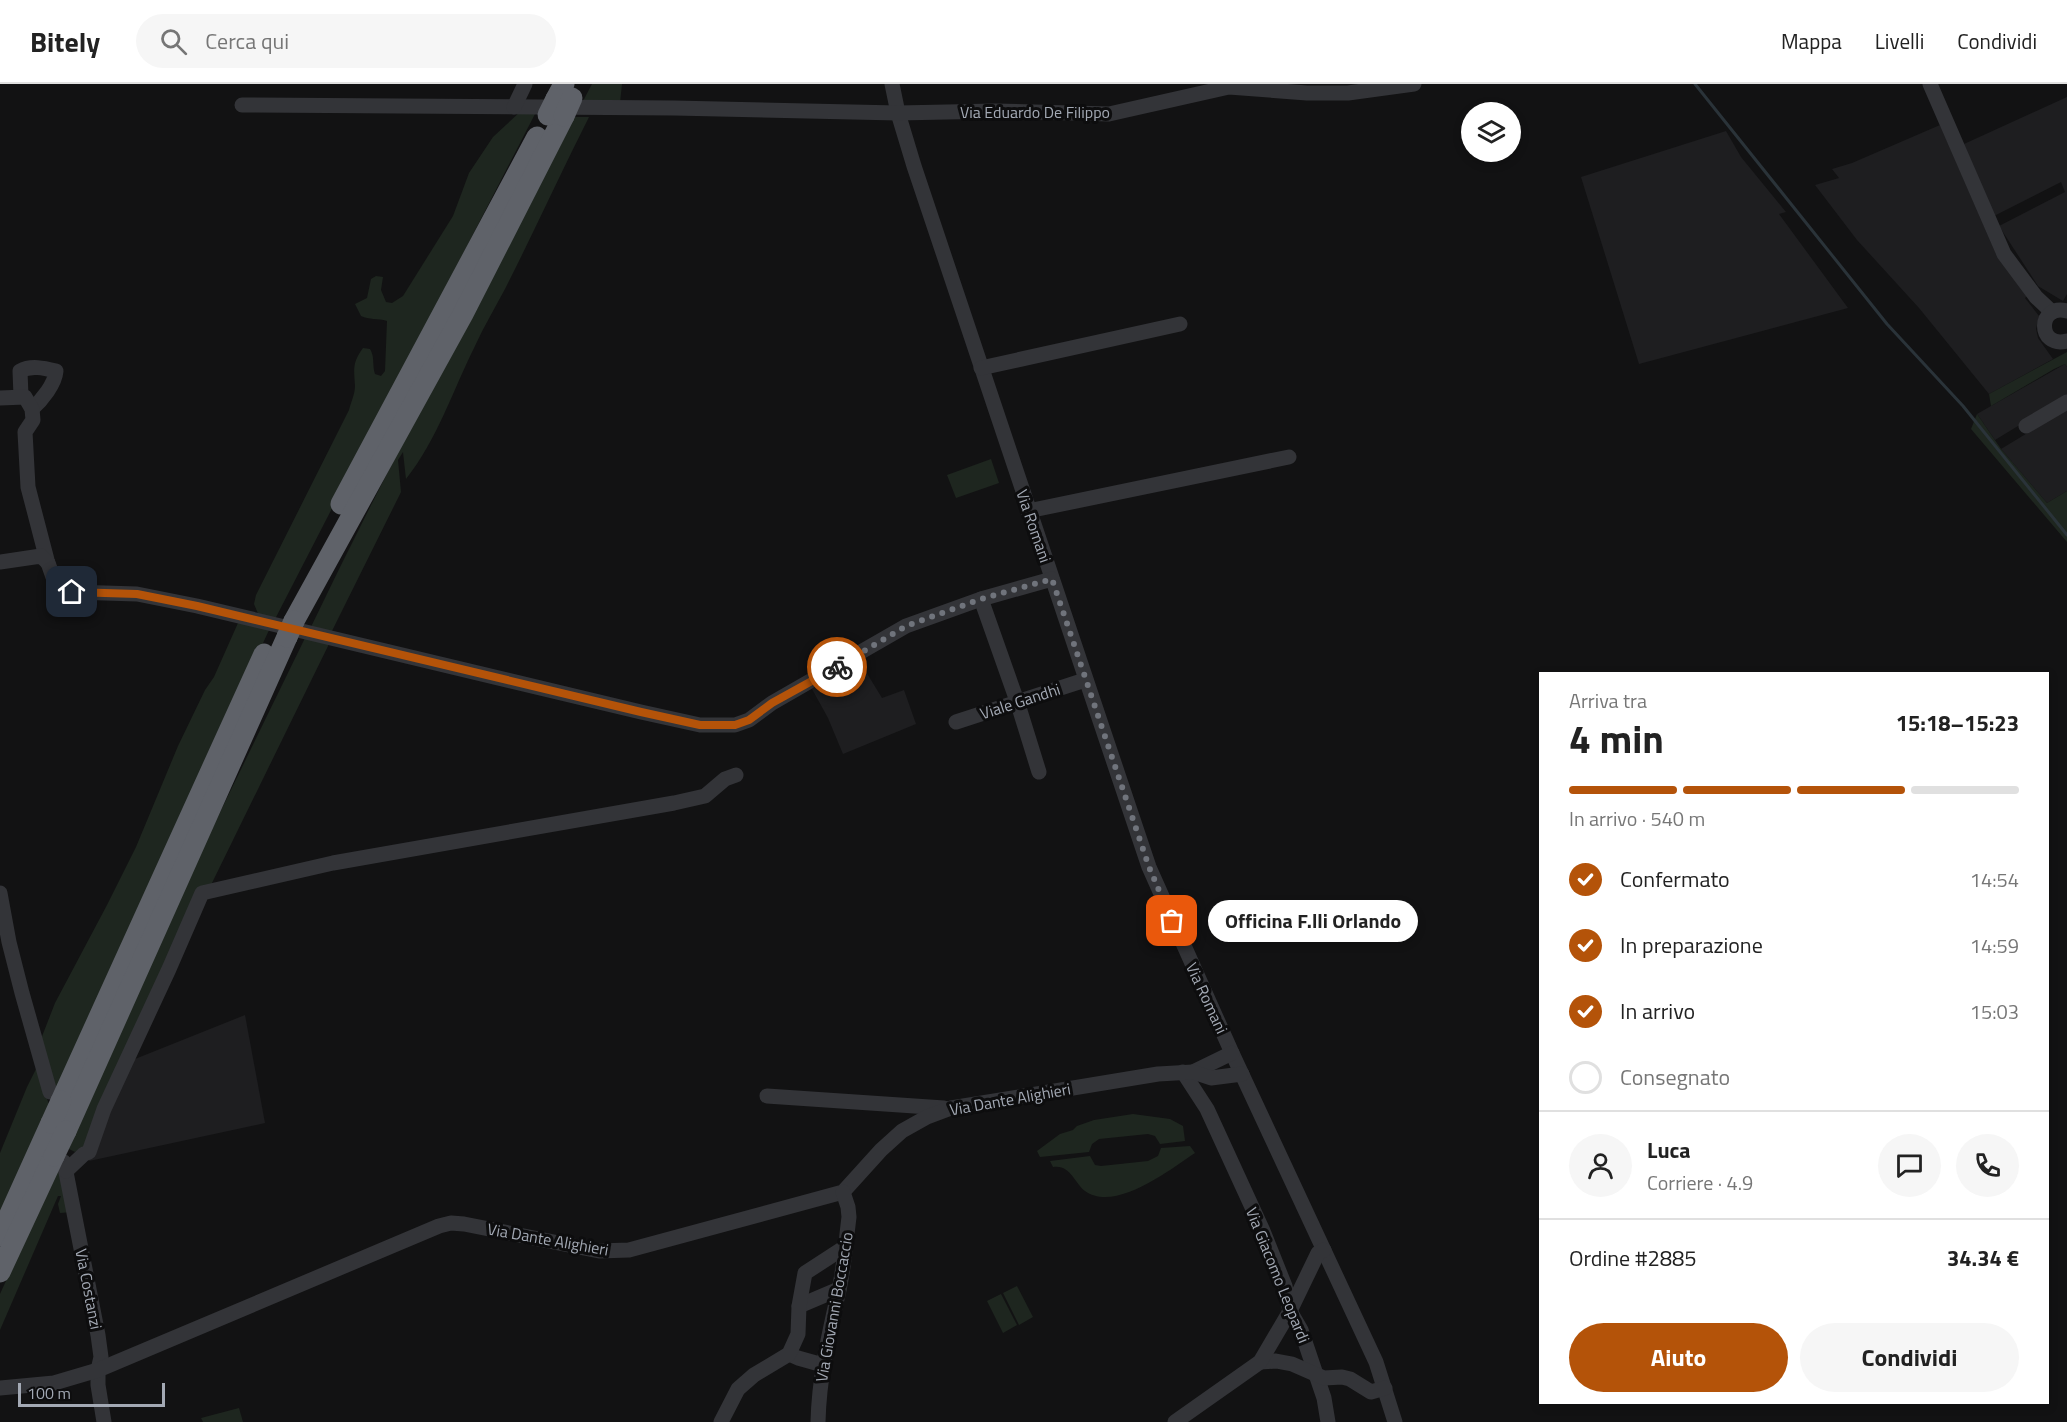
<!DOCTYPE html>
<html lang="it">
<head>
<meta charset="utf-8">
<style>
	body { margin:0; font-family:"Titillium Web",sans-serif; background:#f6f6f6; color:#222; height:100vh; display:flex; flex-direction:column; font-size:22px; white-space:nowrap }
	* { box-sizing:border-box; margin:0 }
	p { font-size:20px; color:#767676 }
	.icon { flex:none; width:33px; height:33px; fill:none; stroke:currentColor; stroke-width:2; stroke-linecap:round; stroke-linejoin:round }
	.map { position:relative; flex:1; overflow:hidden }
	.sheet { position:absolute; left:1539px; top:588px; width:510px; height:732px; display:flex; flex-direction:column; background:#fff; border-radius:0px; box-shadow:0 3px 9px #0003 }
	.sheet>* { flex:none }
	.buttons { position:absolute; left:1461px; top:18px; display:grid; gap:12px }
	.buttons a { display:grid; place-items:center; width:60px; height:60px; border-radius:50%; background:#fff; box-shadow:0 3px 9px #0003; font-size:30px }
	.scale { position:absolute; left:18px; bottom:15px; width:147px; box-sizing:border-box; padding-left:6px; border:3px solid #a3a9b4; border-top:0; font-size:16px; line-height:21px; white-space:nowrap; color:#a3a9b4; -webkit-text-stroke:4px #0d0d0e; paint-order:stroke }
	.pin { position:absolute; display:grid; place-items:center; width:51px; height:51px; color:#fff; margin:-26px; border-radius:12px; box-shadow:0 3px 9px #0006 }
	.courier { position:absolute; display:grid; place-items:center; width:60px; height:60px; margin:-30px; border:4px solid #b45309; border-radius:50%; background:#fff; color:#222; box-shadow:0 2px 8px #0007 }
	.bubble { position:absolute; height:42px; border-radius:21px; background:#fff; box-shadow:0 3px 9px #0003; font-size:20px; font-weight:700; line-height:42px; text-align:center }
	.head em { font-style:normal; font-weight:700 }
	.head div { display:flex; flex-direction:column-reverse }
	.head { display:flex; align-items:center; justify-content:space-between; height:102px; padding:0 30px }
	h1 { font-size:39px; font-weight:700; line-height:45px }
	.bar { display:grid; grid-template-columns:repeat(4,1fr); gap:9px 6px; align-content:center; height:72px; padding:0 30px }
	.bar i { height:8px; border-radius:4px; background:#e0e0e0 }
	.bar .active { background:#b45309 }
	.bar p { grid-column:span 4 }
	.line { display:flex; align-items:center; gap:15px; padding:0 30px; border-top:2px solid #e0e0e0 }
	.line div { flex:1 }
	.round { display:grid; place-items:center; flex:none; width:63px; height:63px; border-radius:32px; background:#f6f6f6 }
	ol { padding:0 30px; list-style:none }
	li { display:flex; align-items:center; gap:18px; height:66px }
	li p { margin-inline-start:auto }
	li .icon { padding:6px; border-radius:50%; background:#b45309; color:#fff; stroke-width:4 }
	li:last-child { color:#767676 }
	li i { width:33px; height:33px; border:3px solid #e0e0e0; border-radius:50% }
	.cta { display:flex; gap:12px; margin-top:auto; padding:12px 30px }
	.cta a { flex:1; height:69px; border-radius:36px; background:#b45309; color:#fff; font-size:24px; font-weight:700; line-height:69px; text-align:center }
	.cta a+a { background:#f6f6f6; color:#222 }
	header { display:flex; align-items:center; gap:36px; box-sizing:border-box; height:84px; padding:0 30px; background:#fff; border-bottom:2px solid #e0e0e0 }
	header strong { font-size:28px }
	nav { display:flex; gap:33px; margin-inline-start:auto; font-size:21px }
	.search { width:420px; height:54px; background:#f6f6f6; display:flex; align-items:center; gap:15px; box-sizing:border-box; padding:0 21px; border-radius:33px; color:#767676; font-size:22px }
	.map>svg:first-child { display:block }
	.built { fill:#1e1e20 }
	.green { fill:#1e261f }
	.lines { fill:none; stroke-linecap:round; stroke-linejoin:round }
	.stream { stroke:#2a3339; stroke-width:3 }
	.minor { stroke:#333438; stroke-width:15 }
	.highway { stroke:#5f6269; stroke-width:21 }
	.highway-bridge { stroke:#5f6269; stroke-width:21 }
	.done { stroke:#70747c; stroke-width:6; stroke-dasharray:0 10.8 }
	.route { stroke:#b45309; stroke-width:8 }
	.labels { text-anchor:middle; stroke-width:6; stroke-linejoin:round; paint-order:stroke }
	.street-label { font-size:16px; fill:#a3a9b4; stroke:#0d0d0e }
</style>
</head>
<body>
<header>
<strong>Bitely</strong>
<div class="search"><svg class="icon" aria-label="search" viewBox="0 0 24 24"><circle cx="10" cy="10" r="6"/><path d="M15 15l6 6"/></svg>Cerca qui</div>
<nav><a>Mappa</a><a>Livelli</a><a>Condividi</a></nav>
</header>
<div class="map">
<svg width="2067" height="1338" viewBox="0 0 2067 1338">
	<rect width="100%" height="100%" fill="#121213"/>
	<g class="built">
		<polygon points="2067,13 2067,210 2063,217 2038,202 1999,142 2065,108 2061,98 1994,132 1964,60"/>
		<polygon points="1940,41 1996,170 2028,211 2025,214 2039,232 2036,245 2038,254 2053,275 1989,310 1919,224 1857,156 1815,101 1839,94 1832,85 1852,79"/>
		<polygon points="1726,47 1741,73 1786,128 1779,130 1848,224 1639,280 1581,93"/>
		<polygon points="2065,280 2067,283 2067,312 1995,356 1977,330"/>
		<polygon points="2067,325 2067,407 2047,419 2001,365"/>
		<polygon points="860,578 882,614 904,606 916,640 843,670 828,634 812,605"/>
		<polygon points="245,931 265,1039 89,1077 130,977"/>
	</g>
	<g class="green">
		<polygon points="592,0 622,0 620,19 582,19"/>
		<path d="M521,27L536,28L273,539L259,532L254,520L256,511L349,326C351,318 355,310 355,302C354,285 352,279 363,264L370,265C375,273 372,281 375,290L381,292L385,287L387,237C378,234 369,236 361,232L355,220L367,214L371,195L376,192L383,193L381,206L386,218L392,219L403,212L453,132L469,89L493,53Z"/>
		<path d="M575,33H589C560,90 534,148 505,205C495,224 484,242 475,262C453,306 437,356 406,395L403,368L398,376L401,408L330,551L310,545C393,372 484,203 575,33Z"/>
		<polygon points="2067,268 2067,283 2065,280 2054,285 1991,322 1989,310"/>
		<polygon points="1977,330 2001,365 2047,419 2067,407 2067,458 1971,345"/>
		<polygon points="991,375 999,399 956,414 947,391"/>
		<polygon points="238,539 270,544 55,1008 41,955 55,919 107,821 136,763 178,662 205,606 214,593"/>
		<polygon points="306,552 330,558 211,801 88,1062 82,1063 75,1068 67,1064 187,796"/>
		<polygon points="36,985 49,1020 0,1129 0,1069 27,1003"/>
		<polygon points="1133,1030 1170,1035 1183,1042 1185,1057 1160,1060 1155,1052 1148,1050 1099,1055 1092,1060 1089,1068 1040,1073 1037,1067 1060,1050 1073,1046 1077,1042 1094,1036"/>
		<path d="M1190,1062L1195,1069C1171,1085 1115,1129 1085,1107C1074,1098 1070,1080 1053,1083L1050,1077L1090,1072L1095,1081L1101,1082L1148,1077L1158,1072L1161,1064Z"/>
		<polygon points="61,1076 72,1128 60,1129 58,1120 61,1112 58,1112 0,1246 0,1210"/>
		<polygon points="1017,1202 1033,1233 1019,1241 1003,1209"/>
		<polygon points="1001,1210 1017,1241 1003,1249 987,1217"/>
		<polygon points="239,1324 243,1338 203,1338 201,1334"/>
	</g>
	<g class="lines">
		<polyline class="stream" points="1695,0 1887,240 1963,322 2067,451"/>
		<g class="minor">
			<polyline points="892,0 898,29 914,82 1149,783 1232,969 1376,1278 1395,1338"/>
			<polyline points="1930,0 2004,170 2036,213 2052,228"/>
			<polyline points="242,21 674,24 898,29 995,27 1109,30 1229,3 1307,9 1348,9 1414,0"/>
			<polyline points="514,23 525,0"/>
			<path d="M2067,227C2037,219 2037,265 2067,257"/>
			<polyline points="981,284 1180,240"/>
			<path d="M21,312L20,287C31,281 44,284 56,287C55,300 42,316 32,325"/>
			<polyline points="0,314 25,313 32,325 33,336 25,348 28,403 47,476 54,496 62,506 72,508 137,510 197,522 641,628 700,641 735,641 749,636 772,619 906,542 981,515 1052,495"/>
			<polyline points="2026,342 2067,318"/>
			<polyline points="1028,427 1289,373"/>
			<polyline points="0,478 41,472 48,479"/>
			<polyline points="981,515 1017,617 1039,688"/>
			<polyline points="956,638 1085,596"/>
			<polyline points="0,809 9,858 22,909 50,1008"/>
			<polyline points="1183,988 1207,1025 1263,1147 1285,1202 1290,1227 1301,1246 1324,1314 1328,1338"/>
			<polyline points="1193,988 1232,969"/>
			<polyline points="767,1012 944,1024"/>
			<polyline points="64,1078 98,1251 101,1273 98,1286 98,1301 104,1338"/>
			<polyline points="66,1087 84,1070 89,1068 104,1025 169,885 202,809 333,779 674,719 705,712 725,695 736,691"/>
			<polyline points="799,1222 839,1205"/>
			<polyline points="789,1270 798,1274 823,1281"/>
			<polyline points="1260,1278 1276,1277 1292,1280 1324,1294 1342,1293 1350,1295 1371,1308 1385,1304"/>
			<polyline points="0,1304 54,1299 98,1286 439,1142 451,1139 464,1140 599,1167 629,1166 843,1108 881,1066 902,1047 927,1033 951,1024 1158,990 1193,988 1211,994 1242,990"/>
			<polyline points="721,1338 738,1305 754,1291 789,1270 798,1250 799,1222 805,1189 845,1163"/>
			<path d="M818,1338C819,1293 829,1250 839,1206C844,1183 846,1157 849,1133L848,1123L843,1108"/>
			<polyline points="1175,1338 1260,1278 1290,1227 1318,1169 1324,1166"/>
		</g>
		<g class="highway">
			<polyline points="556,15 564,0"/>
			<polyline points="341,420 537,53"/>
			<polyline points="294,537 463,230 564,32"/>
			<polyline points="61,1017 264,570"/>
			<polyline points="66,1047 287,553"/>
			<polyline points="0,1152 51,1039"/>
			<polyline points="0,1188 54,1072"/>
		</g>
		<g class="highway-bridge">
			<polyline points="548,31 556,15"/>
			<polyline points="564,32 572,14"/>
			<polyline points="287,553 294,537"/>
			<polyline points="51,1039 61,1017"/>
			<polyline points="54,1072 66,1047"/>
		</g>
	</g>
	<g class="lines">
		<polyline class="done" points="837,583 906,542 981,515 1052,495 1149,783 1172,837"/>
		<polyline class="route" points="72,508 137,510 197,522 641,628 700,641 735,641 749,636 772,619 837,583"/>
	</g>
	<g class="labels">
		<g class="street-label">
			<text x="1035" y="34">Via Eduardo De Filippo</text>
			<text transform="translate(1034 442) rotate(71)" y="6">Via Romani</text>
			<text transform="translate(1020 617) rotate(-18)" y="6">Viale Gandhi</text>
			<text transform="translate(1207 914) rotate(65)" y="6">Via Romani</text>
			<text transform="translate(1010 1015) rotate(-10)" y="6">Via Dante Alighieri</text>
			<text transform="translate(548 1155) rotate(10)" y="6">Via Dante Alighieri</text>
			<text transform="translate(1278 1191) rotate(68)" y="6">Via Giacomo Leopardi</text>
			<text transform="translate(89 1205) rotate(79)" y="6">Via Costanzi</text>
			<text transform="translate(834 1223) rotate(-80)" y="6">Via Giovanni Boccaccio</text>
		</g>
	</g>
</svg>
<div class="buttons">
<a><svg class="icon" aria-label="layers" viewBox="0 0 24 24"><path d="M12 4l9 5-9 5-9-5zM3 14l9 5 9-5"/></svg></a>
</div>
<div class="scale">100 m</div>
<div class="pin" style="left:1172px;top:837px;background:#ea580c"><svg class="icon" aria-label="bag" viewBox="0 0 24 24"><path d="M5 8h14l-1 12H6zM9 8a3 3 0 0 1 6 0"/></svg></div>
<div class="pin" style="left:72px;top:508px;background:#1f2937"><svg class="icon" aria-label="home" viewBox="0 0 24 24"><path d="M3 11l9-7 9 7M6 9v11h12V9"/></svg></div>
<div class="courier" style="left:837px;top:583px"><svg class="icon" aria-label="bike" viewBox="0 0 24 24"><circle cx="6" cy="16" r="4"/><circle cx="18" cy="16" r="4"/><path d="M6 16l4-8h5l3 8M10 8l3 8H6M13 5h3"/></svg></div>
<div class="bubble" style="left:1208px;top:816px;width:210px">Officina F.lli Orlando</div>
<section class="sheet">
<div class="head"><div><h1>4 min</h1><p>Arriva tra</p></div><em>15:18–15:23</em></div>
<div class="bar"><i class="active"></i><i class="active"></i><i class="active"></i><i></i><p>In arrivo · 540 m</p></div>
<ol>
<li><svg class="icon" aria-label="check" viewBox="0 0 24 24"><path d="M5 12l5 5 9-10"/></svg>Confermato<p>14:54</p></li>
<li><svg class="icon" aria-label="check" viewBox="0 0 24 24"><path d="M5 12l5 5 9-10"/></svg>In preparazione<p>14:59</p></li>
<li><svg class="icon" aria-label="check" viewBox="0 0 24 24"><path d="M5 12l5 5 9-10"/></svg>In arrivo<p>15:03</p></li>
<li><i></i>Consegnato</li>
</ol>
<div class="line" style="height:108px"><a class="round"><svg class="icon" aria-label="person" viewBox="0 0 24 24"><circle cx="12" cy="8" r="4"/><path d="M4 21q1-7 8-7t8 7"/></svg></a><div><b>Luca</b><p>Corriere · 4.9</p></div><a class="round"><svg class="icon" aria-label="chat" viewBox="0 0 24 24"><path d="M4 5h16v11H9l-5 4z"/></svg></a><a class="round"><svg class="icon" aria-label="phone" viewBox="0 0 24 24"><path d="M5 4h4l2 5-3 2q2 4 5 5l2-3 5 2v4C11 20 4 13 5 4z"/></svg></a></div>
<div class="line" style="height:78px"><div>Ordine #2885</div><b>34.34 €</b></div>
<div class="cta"><a>Aiuto</a><a>Condividi</a></div>
</section>
</div>
</body>
</html>
